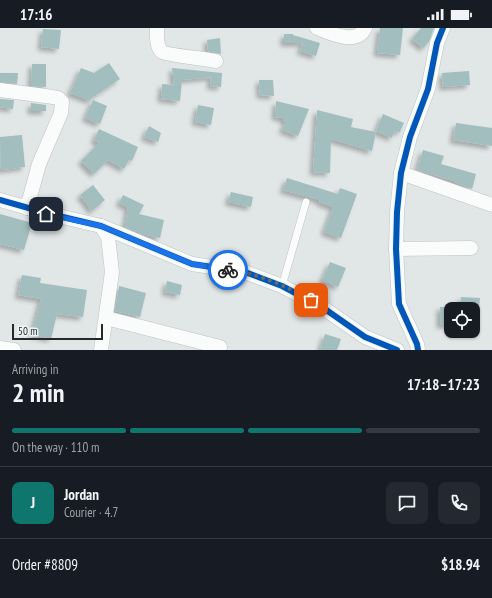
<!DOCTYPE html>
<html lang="en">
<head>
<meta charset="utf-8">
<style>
	body { margin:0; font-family:"PT Sans Narrow",sans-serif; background:#242831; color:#f1f3f6; height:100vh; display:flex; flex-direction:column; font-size:15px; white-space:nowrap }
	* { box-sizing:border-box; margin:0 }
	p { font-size:13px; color:#9ea1a6 }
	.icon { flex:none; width:22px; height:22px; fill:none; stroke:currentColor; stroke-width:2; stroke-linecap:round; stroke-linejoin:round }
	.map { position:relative; height:322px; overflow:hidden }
	.drawer { display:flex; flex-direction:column; background:#171b24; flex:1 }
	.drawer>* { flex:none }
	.tools { position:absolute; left:444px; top:274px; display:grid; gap:8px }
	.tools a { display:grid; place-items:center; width:36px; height:36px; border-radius:8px; background:#171b24; box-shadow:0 1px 3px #0004; font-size:20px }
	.scale { position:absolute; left:12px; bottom:10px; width:91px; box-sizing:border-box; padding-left:4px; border:2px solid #262929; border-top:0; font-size:11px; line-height:14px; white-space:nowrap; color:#262929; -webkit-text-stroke:3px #ecf5f5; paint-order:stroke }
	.pin { position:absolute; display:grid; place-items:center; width:34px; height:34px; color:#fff; margin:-17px; border-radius:8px; box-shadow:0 2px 6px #0006 }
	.courier { position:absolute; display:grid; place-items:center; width:40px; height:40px; margin:-20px; border:3px solid #1a73e8; border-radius:50%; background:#fff; color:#222; box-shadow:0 1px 5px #0007 }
	.headline em { font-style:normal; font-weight:800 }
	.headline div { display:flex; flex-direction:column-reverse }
	.headline { display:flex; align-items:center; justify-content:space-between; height:68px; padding:0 12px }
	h1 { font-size:26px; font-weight:800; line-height:30px }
	.bar { display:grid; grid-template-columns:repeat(4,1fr); gap:6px 4px; align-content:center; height:48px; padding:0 12px }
	.bar i { height:5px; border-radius:3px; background:#363941 }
	.bar .current { background:#0f766e }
	.bar p { grid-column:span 4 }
	.line { display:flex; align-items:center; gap:10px; padding:0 12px; border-top:1px solid #363941 }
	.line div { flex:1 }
	.round { display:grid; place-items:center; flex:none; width:42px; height:42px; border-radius:8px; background:#242831 }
	.status { display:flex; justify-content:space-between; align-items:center; height:28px; padding:0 20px; background:#171b24; direction:ltr }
	.status svg { height:11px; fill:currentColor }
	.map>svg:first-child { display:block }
	.building { fill:#a3bebe; filter:url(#shadow) }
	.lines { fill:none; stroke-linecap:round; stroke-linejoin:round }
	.service-casing { stroke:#bfc3c3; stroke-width:8 }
	.minor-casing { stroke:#bfc3c3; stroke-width:15 }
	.service { stroke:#fafbfb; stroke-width:7 }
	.minor { stroke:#fafbfb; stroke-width:14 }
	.cycleway-casing { stroke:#ecf5f5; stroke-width:8 }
	.cycleway { stroke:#0057b8; stroke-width:6 }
	.done { stroke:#676b6b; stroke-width:4; stroke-dasharray:0 7.2 }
	.route { stroke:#1a73e8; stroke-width:5 }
</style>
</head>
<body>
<div class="status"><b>17:16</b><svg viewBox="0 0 49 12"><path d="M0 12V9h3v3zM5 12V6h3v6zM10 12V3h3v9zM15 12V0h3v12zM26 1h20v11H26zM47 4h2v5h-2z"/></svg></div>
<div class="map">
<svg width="492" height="322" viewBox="0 0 492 322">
	<defs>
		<filter id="shadow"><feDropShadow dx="-3.5" dy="3.5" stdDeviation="2" flood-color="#0004"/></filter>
	</defs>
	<rect width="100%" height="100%" fill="#e1e6e6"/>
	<g class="building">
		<polygon points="380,0 403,0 400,27 377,25"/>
		<polygon points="421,0 434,0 429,14 423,20 412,11"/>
		<polygon points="43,1 61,2 59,21 41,19"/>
		<polygon points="284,6 293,6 293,7 320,15 316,28 300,23 303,15 284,15"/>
		<polygon points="220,10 221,26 208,23 207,12"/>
		<polygon points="109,35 120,51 89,72 70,65 81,40 94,45"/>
		<polygon points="32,36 46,36 46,59 31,58"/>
		<polygon points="172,40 222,45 221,59 210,58 211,49 182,52 180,73 161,71 162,56 174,57"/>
		<polygon points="469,43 470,57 443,59 442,45"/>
		<polygon points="0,45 18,45 17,56 0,54"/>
		<polygon points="259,52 273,52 274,68 260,67"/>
		<polygon points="0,71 14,72 13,81 0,79"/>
		<polygon points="93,72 107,78 100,96 85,90"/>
		<polygon points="276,73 309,81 298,108 282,102 286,93 283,92 283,90 275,89"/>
		<polygon points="31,75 46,77 46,83 31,83"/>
		<polygon points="198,77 214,80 211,97 195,94"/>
		<polygon points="317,82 353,91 351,99 376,104 372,123 331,111 330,145 313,144"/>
		<polygon points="383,86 404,95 400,104 394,103 392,110 376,103"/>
		<polygon points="456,95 492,100 492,118 453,112"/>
		<polygon points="149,98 161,105 158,114 144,109"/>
		<polygon points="99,101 138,119 132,133 129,132 124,141 108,132 94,146 81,133 99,115 94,112"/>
		<polygon points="22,107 25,139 1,142 0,109"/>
		<polygon points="423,122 444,128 441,136 476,146 472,161 454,154 454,153 417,142"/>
		<polygon points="287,150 338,166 340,160 357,166 341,210 324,204 333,179 319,174 320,172 283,162"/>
		<polygon points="93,157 105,172 92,183 80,167"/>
		<polygon points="231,164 253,169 251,179 228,174"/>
		<polygon points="123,167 144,177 139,186 164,192 160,210 143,206 125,199 128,179 119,175"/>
		<polygon points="0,186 32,195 24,222 0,216"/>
		<polygon points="330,234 346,240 338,259 322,252"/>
		<polygon points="22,247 41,250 40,255 87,262 83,289 57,286 51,311 32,306 41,271 18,267"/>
		<polygon points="167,253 182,257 180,267 165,264"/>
		<polygon points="119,258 146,265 140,289 115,283"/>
		<polygon points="461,269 480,270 479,281 460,281"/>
		<rect x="440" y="279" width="9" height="18"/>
		<polygon points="325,306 341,311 337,322 320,322"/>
	</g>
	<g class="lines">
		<g class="service-casing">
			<polyline id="service" points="282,258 306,174"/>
		</g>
		<g class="minor-casing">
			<g id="minor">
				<path d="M157,0C157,7 156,19 162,24C166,27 208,31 216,33"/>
				<path d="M317,0C330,5 357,18 365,0"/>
				<polyline points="0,62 53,69 58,70 62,74 61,85 39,136 27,180"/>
				<polyline points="401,145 492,177"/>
				<polyline points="0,172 46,185 101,198 192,236 245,244 282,258 322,279 365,309 397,322"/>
				<polyline points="396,221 471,220"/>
				<polyline points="106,290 220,319"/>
				<polyline points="0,320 14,322"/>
				<polyline points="101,322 112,244 108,209 101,198"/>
				<polyline points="418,322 417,316 399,276 396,221 397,184 401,145 410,109 428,61 437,15 443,0"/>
			</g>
		</g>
		<use href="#service" class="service"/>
		<use href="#minor" class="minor"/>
		<g class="cycleway-casing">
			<g id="cycleway">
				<polyline points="0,172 46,185 101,198 192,236 245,244 282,258 322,279 365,309 397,322"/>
				<polyline points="418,322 417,316 399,276 396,221 397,184 401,145 410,109 428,61 437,15 443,0"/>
			</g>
		</g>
		<use href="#cycleway" class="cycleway"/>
	</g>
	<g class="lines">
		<path class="done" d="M228,242C257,245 286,258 311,272"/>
		<polyline class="route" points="46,186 101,198 192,236 228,242"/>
	</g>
</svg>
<div class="tools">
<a><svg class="icon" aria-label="locate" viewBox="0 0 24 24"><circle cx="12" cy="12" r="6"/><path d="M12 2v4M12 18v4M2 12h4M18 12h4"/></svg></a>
</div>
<div class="scale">50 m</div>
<div class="pin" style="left:311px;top:272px;background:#ea580c"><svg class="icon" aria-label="bag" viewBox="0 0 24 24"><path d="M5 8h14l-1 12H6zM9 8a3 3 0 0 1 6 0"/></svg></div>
<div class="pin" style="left:46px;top:186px;background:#1f2937"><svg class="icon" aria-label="home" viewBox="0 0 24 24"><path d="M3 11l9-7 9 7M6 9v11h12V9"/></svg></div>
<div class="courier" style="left:228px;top:242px"><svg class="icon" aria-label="bike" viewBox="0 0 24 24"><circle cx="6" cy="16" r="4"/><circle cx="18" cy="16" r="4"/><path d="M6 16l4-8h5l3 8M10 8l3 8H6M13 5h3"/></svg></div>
</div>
<section class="drawer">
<div class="headline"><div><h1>2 min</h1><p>Arriving in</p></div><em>17:18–17:23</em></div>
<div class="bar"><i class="current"></i><i class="current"></i><i class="current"></i><i></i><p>On the way · 110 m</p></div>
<div class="line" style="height:72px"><b class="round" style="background:#0f766e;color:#fff">J</b><div><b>Jordan</b><p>Courier · 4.7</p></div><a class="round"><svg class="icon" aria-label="chat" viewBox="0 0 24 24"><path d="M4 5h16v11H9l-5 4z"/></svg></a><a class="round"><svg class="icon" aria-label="phone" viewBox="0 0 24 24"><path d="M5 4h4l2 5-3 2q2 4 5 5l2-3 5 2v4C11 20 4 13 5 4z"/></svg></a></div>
<div class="line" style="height:52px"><div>Order #8809</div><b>$18.94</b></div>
</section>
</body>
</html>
